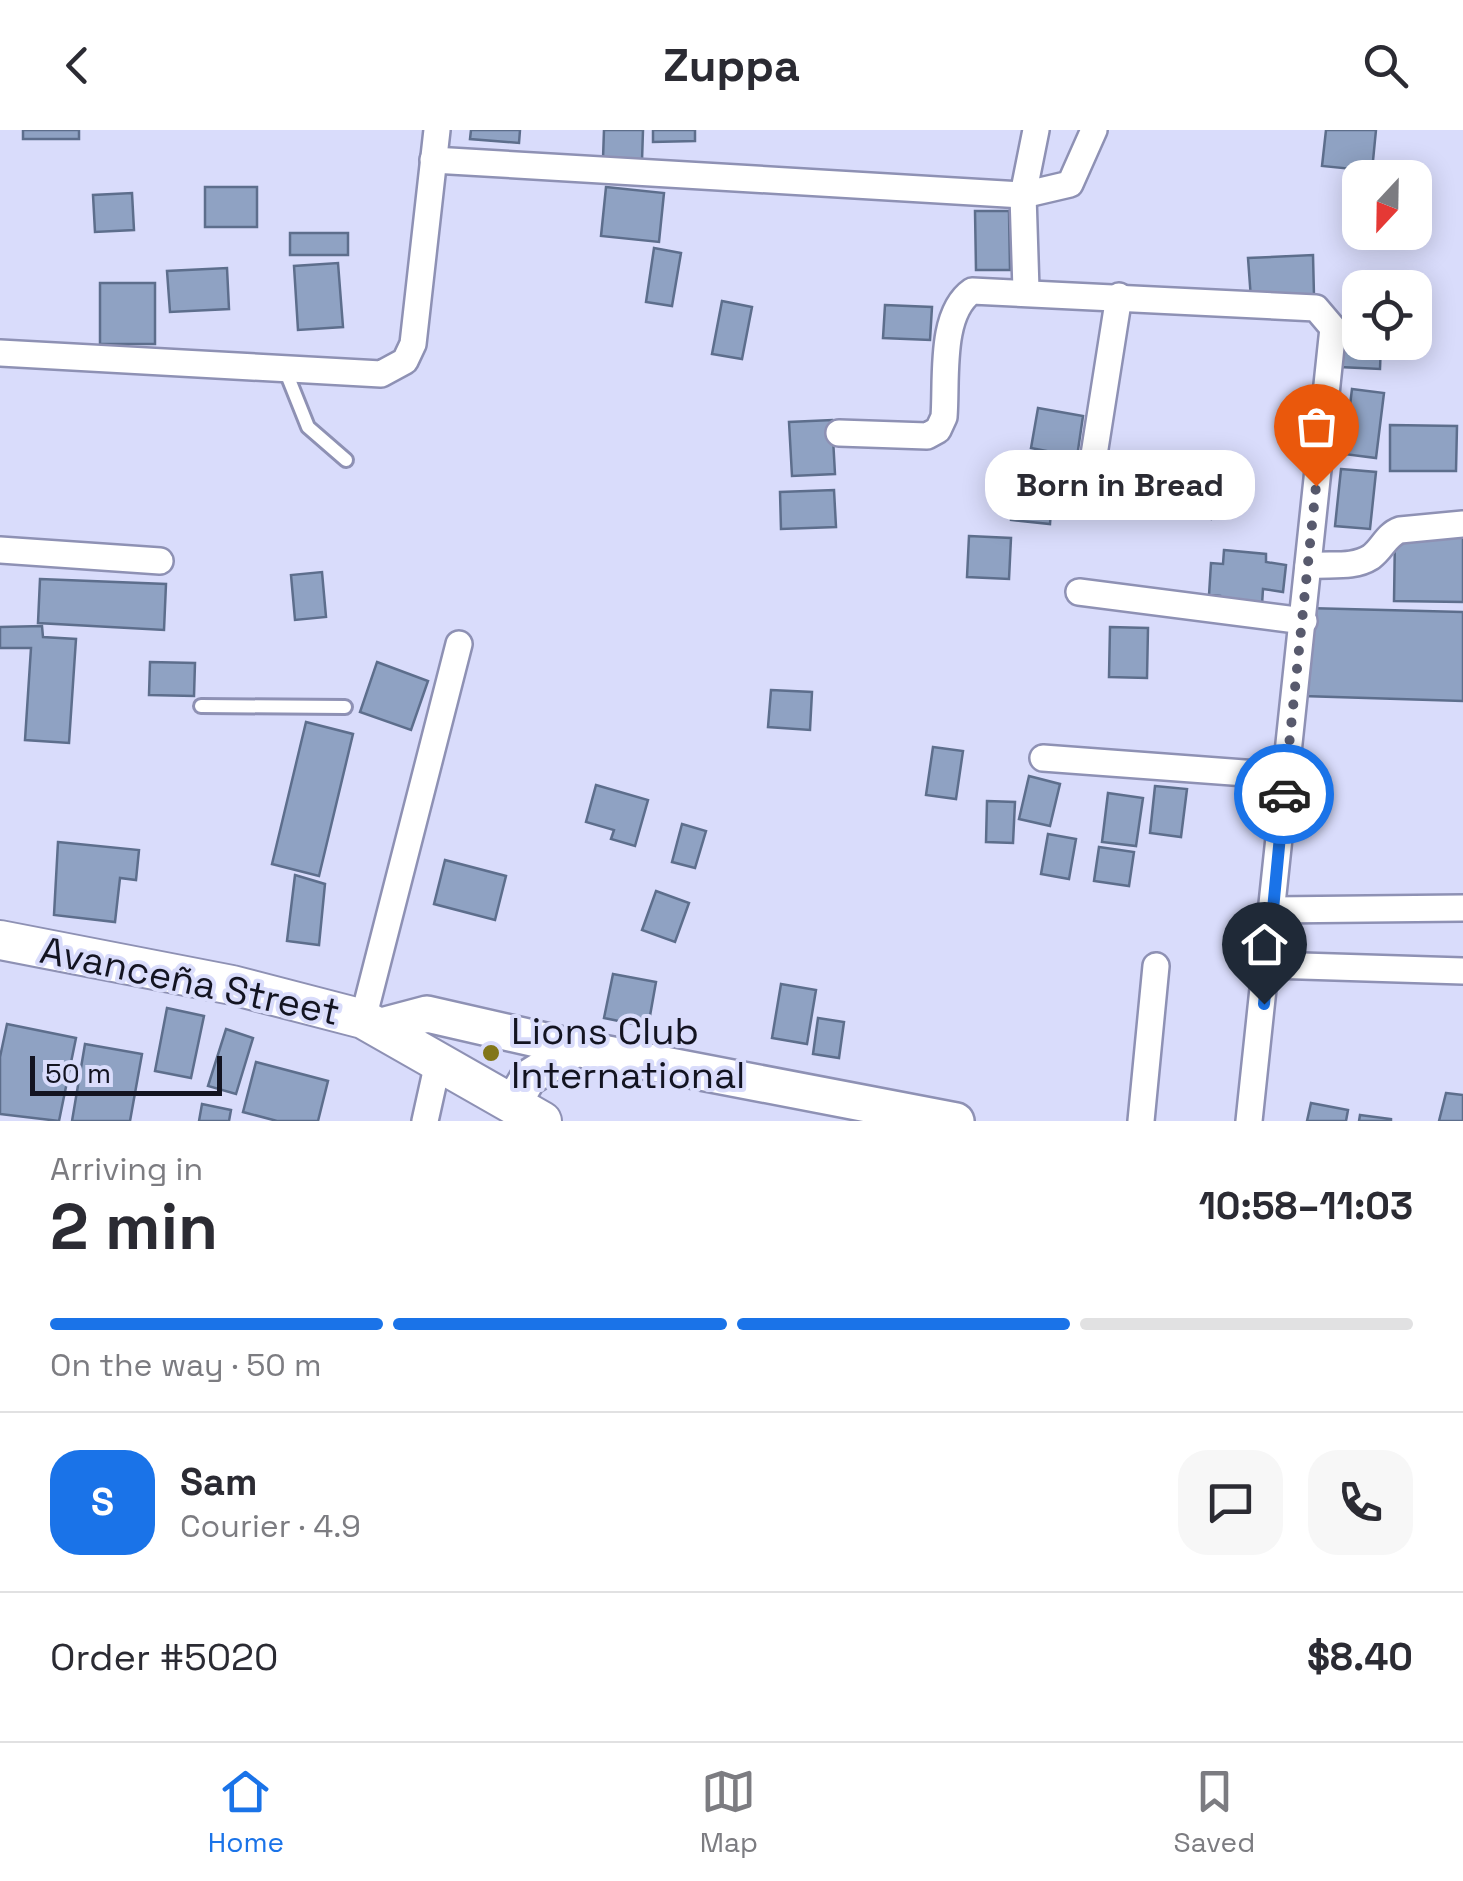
<!DOCTYPE html>
<html lang="en">
<head>
<meta charset="utf-8">
<style>
	body { margin:0; font-family:"Space Grotesk",sans-serif; background:#f7f7f7; color:#2b2b33; height:100vh; display:flex; flex-direction:column; font-size:38px; white-space:nowrap }
	* { box-sizing:border-box; margin:0 }
	p { font-size:32px; color:#7c7c81 }
	.icon { flex:none; width:55px; height:55px; fill:none; stroke:currentColor; stroke-width:2; stroke-linecap:round; stroke-linejoin:round }
	.map { position:relative; height:991px; overflow:hidden }
	.sheet { display:flex; flex-direction:column; background:#fff; flex:1 }
	.sheet>* { flex:none }
	.needle { width:65px; rotate:202deg }
	.controls { position:absolute; left:1342px; top:30px; display:grid; gap:20px }
	.controls a { display:grid; place-items:center; width:90px; height:90px; border-radius:20px; background:#fff; box-shadow:0 5px 25px #0003; font-size:50px }
	.scale { position:absolute; left:30px; bottom:25px; width:192px; box-sizing:border-box; padding-left:10px; border:5px solid #131421; border-top:0; font-size:28px; line-height:35px; white-space:nowrap; color:#131421; -webkit-text-stroke:8px #d9dcfb; paint-order:stroke }
	.pin { position:absolute; display:grid; place-items:center; width:85px; height:85px; color:#fff; margin:-102px -42px; border-radius:50% 50% 50% 0; rotate:-45deg; box-shadow:0 0 10px #0007 }
	.pin .icon { rotate:45deg }
	.courier { position:absolute; display:grid; place-items:center; width:100px; height:100px; margin:-50px; border:8px solid #1a73e8; border-radius:50%; background:#fff; color:#222; box-shadow:0 2px 12px #0007 }
	.bubble { position:absolute; height:70px; border-radius:30px; background:#fff; box-shadow:0 5px 25px #0003; font-size:32px; font-weight:800; line-height:70px; text-align:center }
	.headline em { font-style:normal; font-weight:800 }
	.headline div { display:flex; flex-direction:column-reverse }
	.headline { display:flex; align-items:center; justify-content:space-between; height:170px; padding:0 50px }
	h1 { font-size:65px; font-weight:800; line-height:75px }
	.bar { display:grid; grid-template-columns:repeat(4,1fr); gap:15px 10px; align-content:center; height:120px; padding:0 50px }
	.bar i { height:12px; border-radius:8px; background:#e1e1e2 }
	.bar .current { background:#1a73e8 }
	.bar p { grid-column:span 4 }
	.line { display:flex; align-items:center; gap:25px; padding:0 50px; border-top:2px solid #e1e1e2 }
	.line div { flex:1 }
	.round { display:grid; place-items:center; flex:none; width:105px; height:105px; border-radius:30px; background:#f7f7f7 }
	header { display:flex; justify-content:space-between; align-items:center; height:130px; padding:0 50px; background:#fff; font-size:45px; font-weight:800 }
	.tab-bar { display:flex; justify-content:space-around; align-items:center; height:140px; border-top:2px solid #e1e1e2; background:#fff; font-size:28px; color:#7c7c81 }
	.tab-bar a { display:grid; justify-items:center; gap:5px }
	.tab-bar .current { color:#1a73e8 }
	.map>svg:first-child { display:block }
	.building { fill:#8fa2c3; stroke:#5d6e8c; stroke-width:2.5 }
	.lines { fill:none; stroke-linecap:round; stroke-linejoin:round }
	.service-casing { stroke:#8e91b4; stroke-width:18 }
	.minor-casing { stroke:#8e91b4; stroke-width:30 }
	.secondary-casing { stroke:#8e91b4; stroke-width:40 }
	.primary-casing { stroke:#8e91b4; stroke-width:42 }
	.service { stroke:#fff; stroke-width:12 }
	.minor { stroke:#fff; stroke-width:25 }
	.secondary { stroke:#fff; stroke-width:35 }
	.primary { stroke:#fff; stroke-width:38 }
	.done { stroke:#585a6d; stroke-width:10; stroke-dasharray:0 18 }
	.route { stroke:#1a73e8; stroke-width:12 }
	.poi-dot { fill:#827619; stroke:#d9dcfb; stroke-width:4 }
	.labels { text-anchor:middle; stroke-width:8; stroke-linejoin:round; paint-order:stroke }
	.street-label { font-size:38px; fill:#131421; stroke:#d9dcfb }
	.poi-label { font-size:38px; fill:#131421; stroke:#d9dcfb; text-anchor:start }
</style>
</head>
<body>
<header><svg class="icon" aria-label="back" viewBox="0 0 24 24"><path d="M15 5l-7 7 7 7"/></svg>Zuppa<svg class="icon" aria-label="search" viewBox="0 0 24 24"><circle cx="10" cy="10" r="6"/><path d="M15 15l6 6"/></svg></header>
<div class="map">
<svg width="1463" height="991" viewBox="0 0 1463 991">
	<rect width="100%" height="100%" fill="#d9dcfb"/>
	<g class="building">
		<rect x="23" y="0" width="56" height="9"/>
		<polygon points="471,0 520,0 519,13 470,9"/>
		<polygon points="604,0 643,0 642,31 603,29"/>
		<polygon points="653,0 695,0 695,11 653,12"/>
		<polygon points="1326,0 1376,0 1372,41 1322,36"/>
		<rect x="205" y="57" width="52" height="40"/>
		<polygon points="606,57 664,63 659,112 601,106"/>
		<polygon points="132,63 134,100 95,102 93,65"/>
		<polygon points="975,81 1009,81 1010,140 976,140"/>
		<rect x="290" y="103" width="58" height="22"/>
		<polygon points="654,118 681,123 672,176 646,172"/>
		<polygon points="1313,125 1314,166 1251,169 1248,128"/>
		<polygon points="338,133 343,197 298,200 294,136"/>
		<polygon points="227,138 229,179 170,182 167,141"/>
		<rect x="100" y="153" width="55" height="61"/>
		<polygon points="722,171 752,177 742,229 712,224"/>
		<polygon points="885,175 932,177 930,210 883,208"/>
		<polygon points="1342,187 1360,188 1360,212 1381,212 1380,239 1340,237"/>
		<polygon points="1352,259 1384,263 1376,328 1344,324"/>
		<polygon points="1038,278 1083,286 1077,327 1031,318"/>
		<polygon points="832,290 835,344 792,346 789,292"/>
		<polygon points="1390,295 1457,296 1456,341 1390,341"/>
		<polygon points="1341,339 1376,342 1370,399 1335,396"/>
		<polygon points="1198,345 1223,353 1211,389 1186,380"/>
		<polygon points="1014,348 1053,352 1050,394 1011,390"/>
		<polygon points="834,360 836,397 781,399 780,362"/>
		<polygon points="969,406 1011,408 1009,449 967,447"/>
		<polygon points="1395,406 1463,407 1463,472 1394,471"/>
		<polygon points="1224,420 1266,424 1266,432 1286,435 1283,462 1263,459 1262,475 1220,472 1220,466 1209,465 1211,433 1223,434"/>
		<polygon points="322,442 326,487 295,490 291,445"/>
		<polygon points="40,449 166,454 164,500 38,493"/>
		<polygon points="1306,478 1463,482 1463,571 1303,566"/>
		<polygon points="42,496 43,507 76,509 69,613 25,610 31,518 0,518 0,497"/>
		<polygon points="1110,497 1148,498 1147,548 1109,547"/>
		<polygon points="150,532 195,533 194,566 149,565"/>
		<polygon points="377,532 428,551 411,600 360,582"/>
		<polygon points="771,560 812,562 810,600 768,597"/>
		<polygon points="306,592 353,604 319,746 272,734"/>
		<polygon points="933,617 963,621 956,669 926,665"/>
		<polygon points="1029,646 1060,654 1050,696 1019,689"/>
		<polygon points="596,655 648,670 635,716 611,709 614,700 586,692"/>
		<polygon points="1155,656 1187,659 1181,707 1150,703"/>
		<polygon points="1108,663 1143,668 1136,716 1102,712"/>
		<polygon points="987,671 1015,672 1013,713 986,712"/>
		<polygon points="682,694 706,701 695,738 672,732"/>
		<polygon points="1048,704 1076,709 1069,749 1041,744"/>
		<polygon points="58,712 139,720 136,750 120,748 115,792 54,785"/>
		<polygon points="1099,717 1134,722 1129,756 1094,751"/>
		<polygon points="445,730 506,746 495,790 434,774"/>
		<polygon points="295,745 325,754 319,815 287,811"/>
		<polygon points="656,761 689,773 675,812 642,800"/>
		<polygon points="613,844 656,852 648,897 604,888"/>
		<polygon points="781,854 816,860 807,914 772,908"/>
		<polygon points="167,878 204,886 191,948 155,941"/>
		<polygon points="818,888 844,892 839,928 813,924"/>
		<polygon points="7,894 76,908 59,991 0,984 0,927"/>
		<polygon points="226,899 253,908 236,964 208,956"/>
		<polygon points="85,914 142,924 130,991 72,991"/>
		<polygon points="256,932 328,951 318,991 277,991 243,982"/>
		<polygon points="1446,963 1463,965 1463,991 1439,991"/>
		<polygon points="1311,973 1348,980 1346,991 1307,991"/>
		<polygon points="202,974 231,980 229,991 199,991"/>
		<polygon points="1360,985 1391,989 1391,991 1359,991"/>
	</g>
	<g class="lines">
		<g class="service-casing">
			<g id="service">
				<polyline points="286,242 308,297 346,330"/>
				<polyline points="201,576 345,577"/>
			</g>
		</g>
		<g class="minor-casing">
			<g id="minor">
				<polyline points="433,30 1023,65 1070,54 1094,0"/>
				<polyline points="1026,160 1023,65 1036,0"/>
				<polyline points="0,223 381,244 405,231 413,214 437,0"/>
				<path d="M839,303L927,306L938,300L944,287C947,250 939,184 972,161L1316,178L1333,198L1249,991"/>
				<polyline points="1088,363 1119,166"/>
				<polyline points="0,420 160,431"/>
				<path d="M1308,436C1329,433 1352,439 1371,427C1383,418 1386,405 1400,400L1463,394"/>
				<polyline points="1079,462 1304,491"/>
				<polyline points="1043,628 1286,646"/>
				<polyline points="1272,780 1463,778"/>
				<polyline points="1268,835 1463,841"/>
				<polyline points="363,889 459,514"/>
				<polyline points="425,991 439,928"/>
				<polyline points="1141,991 1156,836"/>
			</g>
		</g>
		<g class="secondary-casing">
			<g id="secondary">
				<polyline points="378,897 427,884 576,918 956,991"/>
				<polyline points="513,973 528,948 576,918"/>
			</g>
		</g>
		<g class="primary-casing">
			<polyline id="primary" points="0,810 232,855 363,889 542,991"/>
		</g>
		<use href="#service" class="service"/>
		<use href="#minor" class="minor"/>
		<use href="#secondary" class="secondary"/>
		<use href="#primary" class="primary"/>
	</g>
	<g class="lines">
		<polyline class="done" points="1284,664 1316,356"/>
		<polyline class="route" points="1264,874 1284,664"/>
	</g>
	<circle class="poi-dot" cx="491" cy="923" r="10"/>
	<g class="labels">
		<g class="street-label">
			<text transform="translate(190 851) rotate(12)" y="13">Avanceña Street</text>
		</g>
		<g class="poi-label">
			<text x="511" y="914">Lions Club<tspan x="511" dy="44">International</tspan></text>
		</g>
	</g>
</svg>
<div class="controls">
<a><svg class="needle" viewBox="-14 -14 28 28"><path d="M0-13l5 13h-10z" fill="#e53935"/><path d="M0 13l5-13h-10z" fill="#7c7c81"/></svg></a>
<a><svg class="icon" aria-label="locate" viewBox="0 0 24 24"><circle cx="12" cy="12" r="6"/><path d="M12 2v4M12 18v4M2 12h4M18 12h4"/></svg></a>
</div>
<div class="scale">50 m</div>
<div class="pin" style="left:1316px;top:356px;background:#ea580c"><svg class="icon" aria-label="bag" viewBox="0 0 24 24"><path d="M5 8h14l-1 12H6zM9 8a3 3 0 0 1 6 0"/></svg></div>
<div class="pin" style="left:1264px;top:874px;background:#1f2937"><svg class="icon" aria-label="home" viewBox="0 0 24 24"><path d="M3 11l9-7 9 7M6 9v11h12V9"/></svg></div>
<div class="courier" style="left:1284px;top:664px"><svg class="icon" aria-label="car" viewBox="0 0 24 24"><path d="M5 17H2v-5l4-1 3-4h7l3 4 3 1v5h-3M9 17h6M6 11h13"/><circle cx="7" cy="17" r="2"/><circle cx="17" cy="17" r="2"/></svg></div>
<div class="bubble" style="left:985px;top:320px;width:270px">Born in Bread</div>
</div>
<section class="sheet">
<div class="headline"><div><h1>2 min</h1><p>Arriving in</p></div><em>10:58–11:03</em></div>
<div class="bar"><i class="current"></i><i class="current"></i><i class="current"></i><i></i><p>On the way · 50 m</p></div>
<div class="line" style="height:180px"><b class="round" style="background:#1a73e8;color:#fff">S</b><div><b>Sam</b><p>Courier · 4.9</p></div><a class="round"><svg class="icon" aria-label="chat" viewBox="0 0 24 24"><path d="M4 5h16v11H9l-5 4z"/></svg></a><a class="round"><svg class="icon" aria-label="phone" viewBox="0 0 24 24"><path d="M5 4h4l2 5-3 2q2 4 5 5l2-3 5 2v4C11 20 4 13 5 4z"/></svg></a></div>
<div class="line" style="height:130px"><div>Order #5020</div><b>$8.40</b></div>
</section>
<nav class="tab-bar">
<a class="current"><svg class="icon" aria-label="home" viewBox="0 0 24 24"><path d="M3 11l9-7 9 7M6 9v11h12V9"/></svg>Home</a>
<a><svg class="icon" aria-label="map" viewBox="0 0 24 24"><path d="M3 6l6-2 6 2 6-2v14l-6 2-6-2-6 2zM9 4v14M15 6v14"/></svg>Map</a>
<a><svg class="icon" aria-label="saved" viewBox="0 0 24 24"><path d="M7 4h10v16l-5-4-5 4z"/></svg>Saved</a>
</nav>
</body>
</html>
